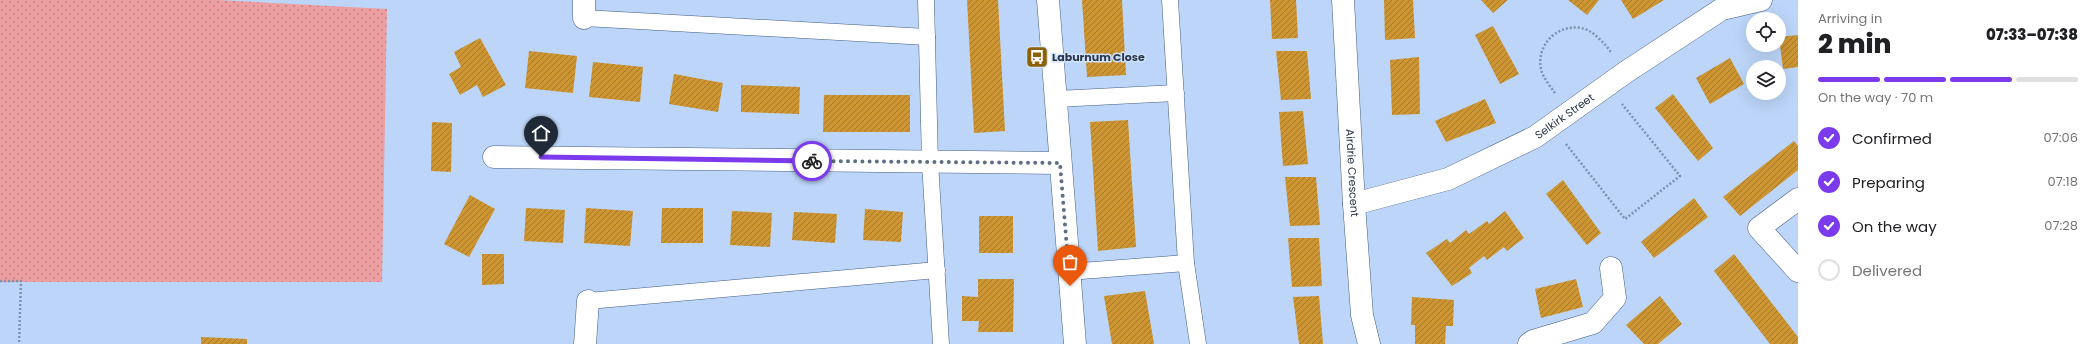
<!DOCTYPE html>
<html lang="en">
<head>
<meta charset="utf-8">
<style>
	body { margin:0; font-family:Poppins,sans-serif; background:#f2f2f2; color:#202124; height:100vh; display:flex; flex-direction:column; font-size:15px; white-space:nowrap }
	* { box-sizing:border-box; margin:0 }
	p { font-size:13px; color:#757577 }
	.icon { flex:none; width:22px; height:22px; fill:none; stroke:currentColor; stroke-width:2; stroke-linecap:round; stroke-linejoin:round }
	.map { position:relative; flex:1; overflow:hidden }
	.drawer { display:flex; flex-direction:column; background:#fff; width:300px }
	.drawer>* { flex:none }
	.fabs { position:absolute; left:1746px; top:12px; display:grid; gap:8px }
	.fabs a { display:grid; place-items:center; width:40px; height:40px; border-radius:50%; background:#fff; box-shadow:0 4px 16px #0002; font-size:20px }
	.pin { position:absolute; display:grid; place-items:center; width:34px; height:34px; color:#fff; margin:-41px -17px; border-radius:50% 50% 50% 0; rotate:-45deg; box-shadow:0 0 4px #0007 }
	.pin .icon { rotate:45deg }
	.courier { position:absolute; display:grid; place-items:center; width:40px; height:40px; margin:-20px; border:3px solid #7c3aed; border-radius:50%; background:#fff; color:#222; box-shadow:0 1px 5px #0007 }
	.head em { font-style:normal; font-weight:800 }
	.head div { display:flex; flex-direction:column-reverse }
	.head { display:flex; align-items:center; justify-content:space-between; height:68px; padding:0 20px }
	h1 { font-size:26px; font-weight:800; line-height:30px }
	.bar { display:grid; grid-template-columns:repeat(4,1fr); gap:6px 4px; align-content:center; height:48px; padding:0 20px }
	.bar i { height:5px; border-radius:3px; background:#e0e0e0 }
	.bar .selected { background:#7c3aed }
	.bar p { grid-column:span 4 }
	ol { padding:0 20px; list-style:none }
	li { display:flex; align-items:center; gap:12px; height:44px }
	li p { margin-inline-start:auto }
	li .icon { padding:4px; border-radius:50%; background:#7c3aed; color:#fff; stroke-width:4 }
	li:last-child { color:#757577 }
	li i { width:22px; height:22px; border:2px solid #e0e0e0; border-radius:50% }
	main { display:flex; flex:1; min-height:0 }
	.map>svg:first-child { display:block }
	.park { fill:url(#park-dots) }
	.building { fill:url(#building-hatch) }
	.lines { fill:none; stroke-linecap:round; stroke-linejoin:round }
	.lane-casing { stroke:#435d84; stroke-width:17 }
	.street-casing { stroke:#435d84; stroke-width:23 }
	.secondary-casing { stroke:#435d84; stroke-width:23 }
	.path { stroke:#7e91ad; stroke-width:2.5; stroke-dasharray:2 2; stroke-linecap:butt }
	.lane { stroke:#fff; stroke-width:16 }
	.street { stroke:#fff; stroke-width:22 }
	.secondary { stroke:#fff; stroke-width:22 }
	.done { stroke:#5e6e86; stroke-width:4; stroke-dasharray:0 7.2 }
	.route { stroke:#7c3aed; stroke-width:5 }
	.labels { text-anchor:middle; stroke-width:3; stroke-linejoin:round; paint-order:stroke }
	.poi-label { font-size:11px; font-weight:bold; fill:#2b3749; stroke:#cfe2fd; text-anchor:start }
	.street-label { font-size:11px; fill:#2b3749; stroke:#cfe2fd }
</style>
</head>
<body>
<main>
<div class="map">
<svg width="1798" height="344" viewBox="0 0 1798 344">
	<defs>
		<pattern id="park-dots" width="8" height="8" patternUnits="userSpaceOnUse"><rect width="8" height="8" fill="#ec9ea0"/><path d="M2 2h.1M6 6h.1" fill="none" stroke="#bf8284" stroke-width="1.8" stroke-linecap="round"/></pattern>
		<pattern id="building-hatch" width="6" height="6" patternUnits="userSpaceOnUse"><rect width="6" height="6" fill="#cc9532"/><path d="M-1 1l2-2M0 6l6-6M5 7l2-2" fill="none" stroke="#a67a2c"/></pattern>
	</defs>
	<rect width="100%" height="100%" fill="#bcd5f8"/>
	<polygon class="park" points="0,0 217,0 387,9 382,282 0,282"/>
	<g class="building">
		<polygon points="967,0 998,0 1005,131 974,133"/>
		<polygon points="1082,0 1122,0 1126,75 1087,77"/>
		<polygon points="1270,0 1296,0 1298,38 1272,39"/>
		<polygon points="1384,0 1413,0 1415,38 1385,40"/>
		<polygon points="1481,0 1508,0 1493,13"/>
		<polygon points="1568,0 1599,0 1587,15"/>
		<polygon points="1621,0 1664,0 1633,19"/>
		<polygon points="1493,26 1519,74 1500,84 1475,35"/>
		<polygon points="1798,35 1798,67 1783,69 1779,37"/>
		<polygon points="480,38 506,85 483,97 477,85 460,95 449,74 461,67 454,52"/>
		<polygon points="529,51 577,56 573,93 525,88"/>
		<polygon points="1276,51 1307,51 1311,99 1281,100"/>
		<polygon points="1419,57 1420,114 1392,115 1390,60"/>
		<polygon points="1730,58 1744,84 1710,104 1696,78"/>
		<polygon points="593,62 643,67 640,102 589,97"/>
		<polygon points="674,74 723,83 718,112 669,104"/>
		<polygon points="741,85 800,87 799,114 741,112"/>
		<polygon points="1673,94 1713,148 1698,161 1655,108"/>
		<polygon points="824,95 910,95 910,132 823,132"/>
		<polygon points="1485,99 1496,123 1446,142 1435,121"/>
		<polygon points="1303,111 1308,164 1283,166 1279,112"/>
		<polygon points="1128,120 1136,247 1098,251 1090,122"/>
		<polygon points="432,122 452,123 451,172 431,171"/>
		<polygon points="1794,141 1798,146 1798,170 1740,216 1723,197"/>
		<polygon points="1285,177 1316,177 1320,225 1290,226"/>
		<polygon points="1563,180 1601,233 1587,245 1546,194"/>
		<polygon points="470,195 495,209 469,257 444,244"/>
		<polygon points="1694,198 1708,217 1654,258 1641,242"/>
		<polygon points="526,208 565,210 563,243 524,241"/>
		<polygon points="586,208 633,211 630,246 584,243"/>
		<polygon points="662,208 703,208 703,243 661,243"/>
		<polygon points="865,209 903,212 901,242 863,240"/>
		<polygon points="732,211 772,213 770,247 730,245"/>
		<polygon points="1505,211 1524,238 1507,251 1504,247 1487,260 1484,256 1469,268 1472,273 1452,286 1426,253 1447,239 1450,243 1466,230 1469,234 1487,221 1489,224"/>
		<polygon points="794,212 837,214 835,243 792,240"/>
		<rect x="979" y="216" width="34" height="37"/>
		<polygon points="1288,238 1319,238 1322,286 1292,287"/>
		<polygon points="482,254 504,254 504,284 482,285"/>
		<polygon points="1734,254 1798,337 1798,344 1770,344 1714,271"/>
		<polygon points="978,279 1014,279 1013,332 978,332 979,321 962,321 962,296 978,297"/>
		<polygon points="1576,279 1583,307 1541,318 1535,289"/>
		<polygon points="1145,291 1154,344 1112,344 1104,296"/>
		<polygon points="1319,296 1323,344 1299,344 1293,297"/>
		<polygon points="1660,296 1682,324 1658,344 1644,344 1626,325"/>
		<polygon points="1412,297 1454,300 1453,326 1446,326 1445,344 1415,344 1415,325 1411,325"/>
		<polygon points="201,337 247,339 247,344 201,344"/>
	</g>
	<g class="lines">
		<g class="lane-casing">
			<g id="lane">
				<polyline points="926,0 930,162 941,344"/>
				<polyline points="1170,0 1186,263 1198,344"/>
				<polyline points="584,18 927,37"/>
				<polyline points="1056,99 1176,93"/>
				<polyline points="1068,272 1186,263"/>
				<polyline points="588,301 937,270"/>
			</g>
		</g>
		<g class="street-casing">
			<g id="street">
				<path id="s1" d="M1343,0L1354,204L1362,315L1369,344"/>
				<polyline points="584,18 584,0"/>
				<polyline points="494,157 1060,163"/>
				<polyline points="1798,199 1759,228 1798,271"/>
				<path id="s2" d="M1354,204L1448,179L1535,137L1626,72L1722,9L1761,0"/>
				<polyline points="585,344 588,301"/>
				<polyline points="1529,344 1533,341 1593,323 1615,298 1611,268"/>
			</g>
		</g>
		<g class="secondary-casing">
			<polyline id="secondary" points="1048,0 1075,344"/>
		</g>
		<g class="path">
			<path d="M1555,93C1550,86 1543,78 1541,69C1536,46 1556,24 1581,28C1593,30 1604,43 1611,52"/>
			<polyline points="1566,144 1625,219 1680,176 1622,104"/>
			<polyline points="0,281 21,281 19,344"/>
		</g>
		<use href="#lane" class="lane"/>
		<use href="#street" class="street"/>
		<use href="#secondary" class="secondary"/>
	</g>
	<g class="lines">
		<polyline class="done" points="812,161 1060,163 1070,286"/>
		<polyline class="route" points="541,157 812,161"/>
	</g>
	<defs>
		<g id="bus-square" transform="scale(1.15)"><rect x="-9" y="-9" width="18" height="18" rx="4" fill="#8d6207" stroke="#cfe2fd"/><path d="M-5-6H5V4H4V6H2V4H-2V6H-4V4H-5ZM-3.5-4V0h7V-4ZM-3.5 1.2v1.5H-2V1.2ZM2 1.2v1.5H3.5V1.2Z" fill="#fff"/></g>
	</defs>
	<g fill-rule="evenodd">
		<use href="#bus-square" x="1037" y="57"/>
	</g>
	<g class="labels">
		<g class="poi-label">
			<text x="1052" y="61">Laburnum Close</text>
		</g>
		<g class="street-label">
			<text dy="4" stroke="none"><textPath href="#s2" startOffset="230">Selkirk Street</textPath></text>
			<text dy="4" stroke="none"><textPath href="#s1" startOffset="173">Airdrie Crescent</textPath></text>
		</g>
	</g>
</svg>
<div class="fabs">
<a><svg class="icon" aria-label="locate" viewBox="0 0 24 24"><circle cx="12" cy="12" r="6"/><path d="M12 2v4M12 18v4M2 12h4M18 12h4"/></svg></a>
<a><svg class="icon" aria-label="layers" viewBox="0 0 24 24"><path d="M12 4l9 5-9 5-9-5zM3 14l9 5 9-5"/></svg></a>
</div>
<div class="pin" style="left:1070px;top:286px;background:#ea580c"><svg class="icon" aria-label="bag" viewBox="0 0 24 24"><path d="M5 8h14l-1 12H6zM9 8a3 3 0 0 1 6 0"/></svg></div>
<div class="pin" style="left:541px;top:157px;background:#1f2937"><svg class="icon" aria-label="home" viewBox="0 0 24 24"><path d="M3 11l9-7 9 7M6 9v11h12V9"/></svg></div>
<div class="courier" style="left:812px;top:161px"><svg class="icon" aria-label="bike" viewBox="0 0 24 24"><circle cx="6" cy="16" r="4"/><circle cx="18" cy="16" r="4"/><path d="M6 16l4-8h5l3 8M10 8l3 8H6M13 5h3"/></svg></div>
</div>
<section class="drawer">
<div class="head"><div><h1>2 min</h1><p>Arriving in</p></div><em>07:33–07:38</em></div>
<div class="bar"><i class="selected"></i><i class="selected"></i><i class="selected"></i><i></i><p>On the way · 70 m</p></div>
<ol>
<li><svg class="icon" aria-label="check" viewBox="0 0 24 24"><path d="M5 12l5 5 9-10"/></svg>Confirmed<p>07:06</p></li>
<li><svg class="icon" aria-label="check" viewBox="0 0 24 24"><path d="M5 12l5 5 9-10"/></svg>Preparing<p>07:18</p></li>
<li><svg class="icon" aria-label="check" viewBox="0 0 24 24"><path d="M5 12l5 5 9-10"/></svg>On the way<p>07:28</p></li>
<li><i></i>Delivered</li>
</ol>
</section>
</main>
</body>
</html>
